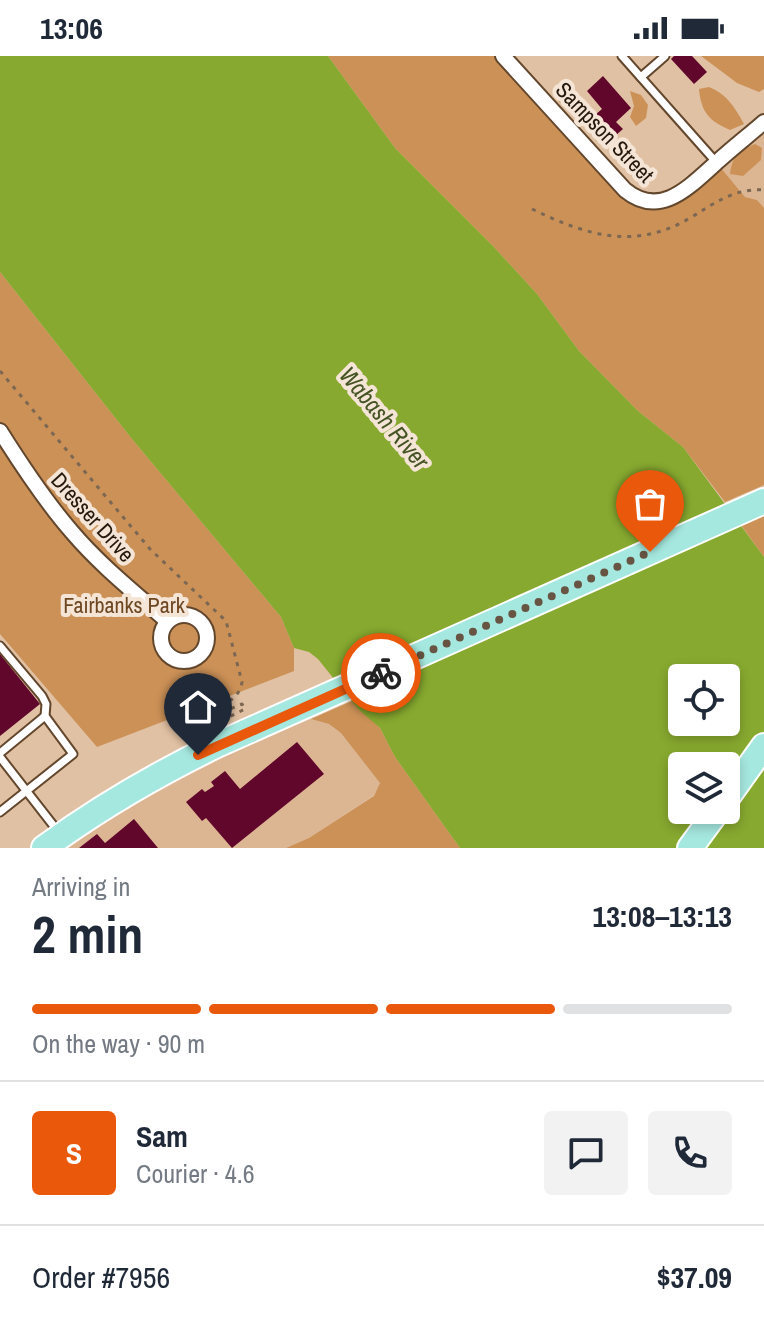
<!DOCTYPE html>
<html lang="en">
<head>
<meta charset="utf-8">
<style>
	body { margin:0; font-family:"Archivo Narrow",sans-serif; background:#f2f2f3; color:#1f2937; height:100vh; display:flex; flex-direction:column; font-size:30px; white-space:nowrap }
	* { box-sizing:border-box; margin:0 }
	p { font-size:26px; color:#747a83 }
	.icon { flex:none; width:44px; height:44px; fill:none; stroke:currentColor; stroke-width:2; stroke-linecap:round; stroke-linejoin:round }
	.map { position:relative; height:792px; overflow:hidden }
	.details { display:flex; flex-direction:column; background:#fff; flex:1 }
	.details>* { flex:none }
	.controls { position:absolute; left:668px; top:608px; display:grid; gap:16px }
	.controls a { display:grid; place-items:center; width:72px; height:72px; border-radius:8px; background:#fff; box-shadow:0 4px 12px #0003; font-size:40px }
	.pin { position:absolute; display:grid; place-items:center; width:68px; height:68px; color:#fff; margin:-82px -34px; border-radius:50% 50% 50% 0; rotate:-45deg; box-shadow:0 0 8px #0007 }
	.pin .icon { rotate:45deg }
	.courier { position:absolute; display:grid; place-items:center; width:80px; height:80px; margin:-40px; border:6px solid #ea580c; border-radius:50%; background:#fff; color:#222; box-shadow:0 2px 10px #0007 }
	.overview em { font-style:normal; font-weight:700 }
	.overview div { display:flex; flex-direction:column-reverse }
	.overview { display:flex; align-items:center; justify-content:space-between; height:136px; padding:0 32px }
	h1 { font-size:52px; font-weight:700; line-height:60px }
	.bar { display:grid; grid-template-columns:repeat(4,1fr); gap:12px 8px; align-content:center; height:96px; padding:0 32px }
	.bar i { height:10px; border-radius:6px; background:#e0e1e3 }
	.bar .selected { background:#ea580c }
	.bar p { grid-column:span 4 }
	.line { display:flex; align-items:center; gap:20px; padding:0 32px; border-top:2px solid #e0e1e3 }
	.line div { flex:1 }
	.round { display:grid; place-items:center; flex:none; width:84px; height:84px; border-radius:8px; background:#f2f2f3 }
	.status { display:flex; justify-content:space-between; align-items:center; height:56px; padding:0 40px; background:#fff; direction:ltr }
	.status svg { height:22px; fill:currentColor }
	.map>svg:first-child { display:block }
	.built { fill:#dcb693 }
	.green { fill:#cc9157 }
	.water { fill:#87a92f; fill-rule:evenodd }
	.building { fill:#60072b }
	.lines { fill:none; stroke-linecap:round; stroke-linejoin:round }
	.lane-casing { stroke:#63472d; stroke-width:11 }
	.street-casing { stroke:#63472d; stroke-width:18 }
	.primary-casing { stroke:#fff; stroke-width:28 }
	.path { stroke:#7c6753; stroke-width:3; stroke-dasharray:4 6; stroke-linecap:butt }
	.lane { stroke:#fff; stroke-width:7 }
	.street { stroke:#fff; stroke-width:14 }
	.primary { stroke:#a5e8df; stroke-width:24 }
	.done { stroke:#675442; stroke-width:8; stroke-dasharray:0 14.4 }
	.route { stroke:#ea580c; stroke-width:10 }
	.labels { text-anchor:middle; stroke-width:8; stroke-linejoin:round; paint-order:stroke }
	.street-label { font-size:22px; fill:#25190e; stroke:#f5e5d6 }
	.park-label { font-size:22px; fill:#6c4722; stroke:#f5e5d6 }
	.water-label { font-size:24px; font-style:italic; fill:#455425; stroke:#f5e5d6 }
</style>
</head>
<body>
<div class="status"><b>13:06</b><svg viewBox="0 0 49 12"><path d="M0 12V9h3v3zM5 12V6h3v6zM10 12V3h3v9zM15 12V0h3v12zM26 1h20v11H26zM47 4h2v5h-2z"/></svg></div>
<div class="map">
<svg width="764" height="792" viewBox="0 0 764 792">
	<rect width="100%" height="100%" fill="#e1c1a3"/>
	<g class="built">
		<polygon points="764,74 764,152 757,144 745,141 720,111"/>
		<polygon points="311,663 329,668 341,677 380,727 374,739 309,782 286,792 60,792 106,760 208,705"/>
	</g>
	<g class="green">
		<polygon points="328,0 495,0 618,135 640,149 720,111 745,141 757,144 764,152 764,429 725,446 683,391 638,355 579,295 537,238 493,190 395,92"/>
		<polygon points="701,0 764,0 764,33 759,36 737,27"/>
		<circle cx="566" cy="40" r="9"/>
		<path d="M709,31C727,38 735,52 744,68L730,74C709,65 701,56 699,33Z"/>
		<polygon points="630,35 641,39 648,49 646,62 636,70 630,61 634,50"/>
		<path d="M755,88L762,92L761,104L743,120L730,118C732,100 739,95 755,88Z"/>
		<polygon points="0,216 132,383 281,561 294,592 294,615 97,691 0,578"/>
		<polygon points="764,459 764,501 741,469"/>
		<polygon points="352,645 380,672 395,701 460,792 286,792 309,782 374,740 380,727 341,677 329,668 311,663"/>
	</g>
	<path class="water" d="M0,0H328L395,92L493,190L537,238L579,295L638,355L683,391L764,501V792H460L395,701L380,672L358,653L318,603L309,596L294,592L281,561L132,383L0,216ZM682,622H726V666H682ZM682,710H726V754H682Z"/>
	<g class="building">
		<polygon points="674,0 692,0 707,16 694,28 671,3"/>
		<polygon points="603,20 631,52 616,66 623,73 608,86 589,64 602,53 587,35"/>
		<polygon points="0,598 40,648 0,680"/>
		<polygon points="297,686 324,718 232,792 206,762 202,765 186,746 202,733 205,736 214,730 211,726 225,715 240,733"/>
		<polygon points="134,763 158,792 79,792 97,778 105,787"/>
	</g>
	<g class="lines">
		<g class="lane-casing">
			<g id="lane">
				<polyline points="622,0 716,106"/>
				<polyline points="641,21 665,0"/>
				<polyline points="0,590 42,640 46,648 45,660"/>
				<polyline points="0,697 45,660 73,698 0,756"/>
				<polyline points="0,701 60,778"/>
			</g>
		</g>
		<g class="street-casing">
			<g id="street">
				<path d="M503,0L625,134C660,163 689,131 716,107C731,93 748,80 764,66"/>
				<path d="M0,375C22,410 45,445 72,476C100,509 134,536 167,565"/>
				<circle cx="184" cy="582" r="23"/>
			</g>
		</g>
		<g class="primary-casing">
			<g id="primary">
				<polyline points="726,743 764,690"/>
				<path d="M44,792C100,751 157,718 219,688L764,445"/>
				<polyline points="690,792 718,754"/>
			</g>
		</g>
		<g class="path">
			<path d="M532,153C586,179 634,195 690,162C715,147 734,132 764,134"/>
			<path d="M0,315L150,493L226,565L242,626C240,641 228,646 215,654L218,658L242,648L245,653L229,661"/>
		</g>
		<use href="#lane" class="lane"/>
		<use href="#street" class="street"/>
		<use href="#primary" class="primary"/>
	</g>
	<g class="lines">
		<polyline class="done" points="381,617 650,496"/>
		<polyline class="route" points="198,699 381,617"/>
	</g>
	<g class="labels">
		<g class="street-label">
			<text transform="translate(605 76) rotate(46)" y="8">Sampson Street</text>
			<text transform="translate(93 461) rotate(48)" y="8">Dresser Drive</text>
		</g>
		<g class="park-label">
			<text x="124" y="557">Fairbanks Park</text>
		</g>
		<g class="water-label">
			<text transform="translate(384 362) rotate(50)" y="8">Wabash River</text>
		</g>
	</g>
</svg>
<div class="controls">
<a><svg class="icon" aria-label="locate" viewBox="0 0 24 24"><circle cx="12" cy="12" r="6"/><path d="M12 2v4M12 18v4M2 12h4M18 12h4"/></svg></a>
<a><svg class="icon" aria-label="layers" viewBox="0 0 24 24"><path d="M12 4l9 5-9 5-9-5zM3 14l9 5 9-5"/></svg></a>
</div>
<div class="pin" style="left:650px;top:496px;background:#ea580c"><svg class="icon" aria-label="bag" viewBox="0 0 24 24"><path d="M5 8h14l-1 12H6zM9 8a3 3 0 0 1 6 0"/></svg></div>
<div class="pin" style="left:198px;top:699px;background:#1f2937"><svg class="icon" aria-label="home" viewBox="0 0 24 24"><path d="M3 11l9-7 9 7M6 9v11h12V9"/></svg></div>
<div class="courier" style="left:381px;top:617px"><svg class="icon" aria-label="bike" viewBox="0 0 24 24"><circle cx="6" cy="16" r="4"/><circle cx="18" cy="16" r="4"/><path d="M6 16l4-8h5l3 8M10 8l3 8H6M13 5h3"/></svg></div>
</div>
<section class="details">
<div class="overview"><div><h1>2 min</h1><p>Arriving in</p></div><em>13:08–13:13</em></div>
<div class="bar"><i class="selected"></i><i class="selected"></i><i class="selected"></i><i></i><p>On the way · 90 m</p></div>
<div class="line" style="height:144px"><b class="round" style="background:#ea580c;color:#fff">S</b><div><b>Sam</b><p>Courier · 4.6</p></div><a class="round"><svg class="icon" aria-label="chat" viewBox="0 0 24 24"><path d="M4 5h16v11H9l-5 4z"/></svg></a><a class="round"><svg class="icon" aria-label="phone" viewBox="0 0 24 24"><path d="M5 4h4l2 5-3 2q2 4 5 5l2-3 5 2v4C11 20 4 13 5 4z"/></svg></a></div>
<div class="line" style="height:104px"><div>Order #7956</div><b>$37.09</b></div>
</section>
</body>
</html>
